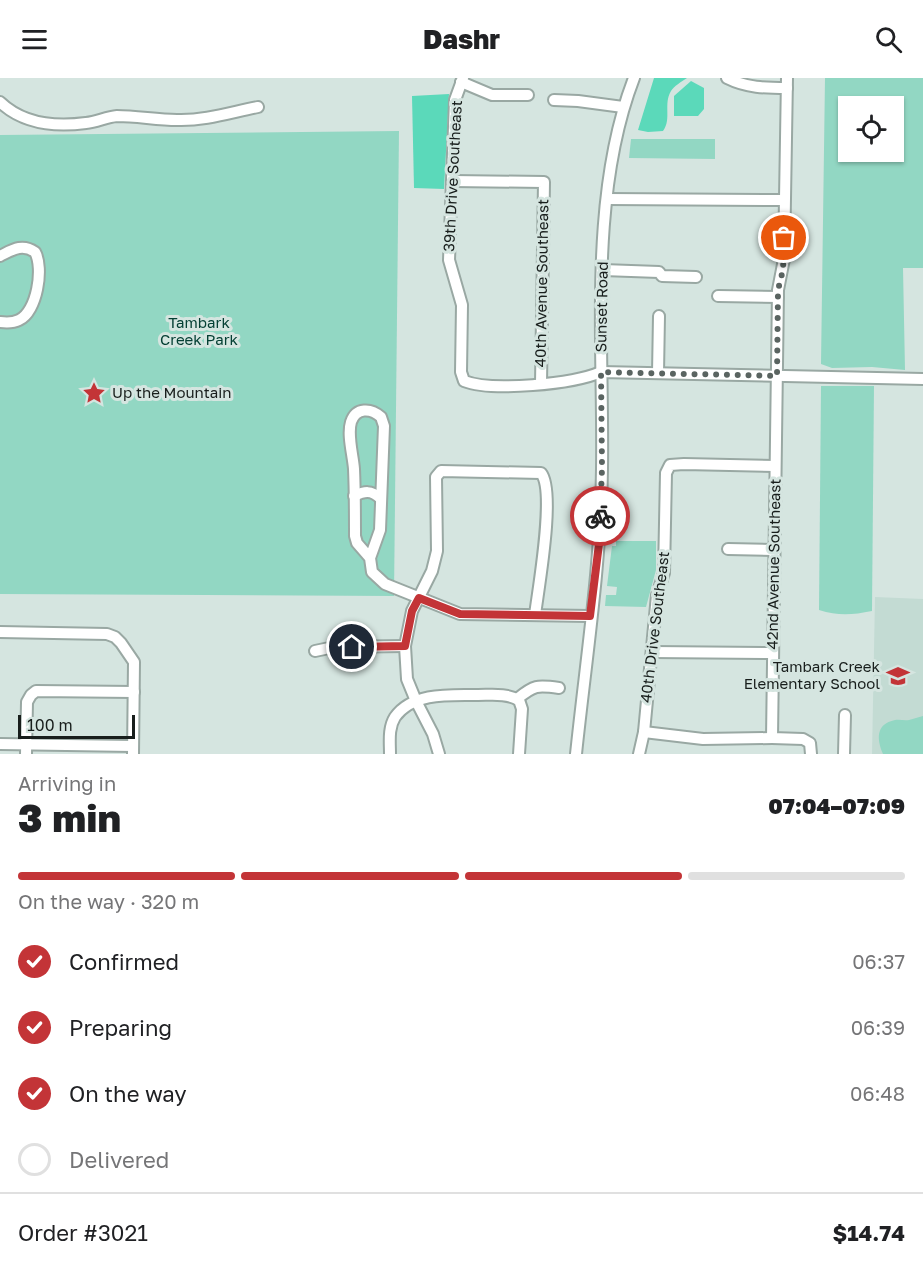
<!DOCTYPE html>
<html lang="en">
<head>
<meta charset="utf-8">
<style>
	body { margin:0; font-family:"Golos Text",sans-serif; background:#f2f2f2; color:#202124; height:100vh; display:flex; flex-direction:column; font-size:22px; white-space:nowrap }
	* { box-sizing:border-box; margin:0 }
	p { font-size:20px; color:#757577 }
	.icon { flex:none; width:33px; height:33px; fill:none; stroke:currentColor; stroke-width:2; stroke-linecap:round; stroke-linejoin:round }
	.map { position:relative; height:676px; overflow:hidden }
	.details { display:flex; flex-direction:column; background:#fff; flex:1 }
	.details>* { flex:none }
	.fabs { position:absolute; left:838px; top:18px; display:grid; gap:12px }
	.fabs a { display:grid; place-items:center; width:66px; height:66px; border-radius:0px; background:#fff; box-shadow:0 2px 4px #0004; font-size:30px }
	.scale { position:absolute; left:18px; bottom:15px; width:117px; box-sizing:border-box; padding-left:6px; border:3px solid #181e1c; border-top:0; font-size:16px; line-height:21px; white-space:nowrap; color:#181e1c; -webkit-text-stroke:4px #d5e5e0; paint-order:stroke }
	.pin { position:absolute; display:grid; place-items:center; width:51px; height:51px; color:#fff; margin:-26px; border:3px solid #fff; border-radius:50%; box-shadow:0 2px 6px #0007 }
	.courier { position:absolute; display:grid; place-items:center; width:60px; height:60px; margin:-30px; border:4px solid #c33437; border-radius:50%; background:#fff; color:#222; box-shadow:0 2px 8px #0007 }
	.head em { font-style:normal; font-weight:800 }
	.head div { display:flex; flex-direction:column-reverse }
	.head { display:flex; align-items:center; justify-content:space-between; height:102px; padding:0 18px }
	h1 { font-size:39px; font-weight:800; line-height:45px }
	.bar { display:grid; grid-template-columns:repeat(4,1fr); gap:9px 6px; align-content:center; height:72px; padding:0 18px }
	.bar i { height:8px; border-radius:4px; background:#e0e0e0 }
	.bar .active { background:#c33437 }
	.bar p { grid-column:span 4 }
	.line { display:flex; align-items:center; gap:15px; padding:0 18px; border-top:2px solid #e0e0e0 }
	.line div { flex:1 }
	ol { padding:0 18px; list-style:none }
	li { display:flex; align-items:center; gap:18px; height:66px }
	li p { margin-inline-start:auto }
	li .icon { padding:6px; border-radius:50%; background:#c33437; color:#fff; stroke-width:4 }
	li:last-child { color:#757577 }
	li i { width:33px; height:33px; border:3px solid #e0e0e0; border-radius:50% }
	header { display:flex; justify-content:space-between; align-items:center; height:78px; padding:0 18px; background:#fff; font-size:27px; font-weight:800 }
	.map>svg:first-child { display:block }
	.built { fill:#c3dbd3 }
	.green { fill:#92d7c3; fill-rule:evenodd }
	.water { fill:#5bd9ba }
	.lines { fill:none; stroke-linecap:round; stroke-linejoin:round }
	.minor-casing { stroke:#99a8a3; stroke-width:14 }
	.minor { stroke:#fff; stroke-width:10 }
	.done { stroke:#5a6461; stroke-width:6; stroke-dasharray:0 10.8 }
	.route { stroke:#c33437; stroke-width:8 }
	.labels { text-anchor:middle; stroke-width:6; stroke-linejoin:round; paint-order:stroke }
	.street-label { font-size:15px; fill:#181e1c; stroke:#d5e5e0 }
	.park-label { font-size:15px; fill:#054034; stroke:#d5e5e0 }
	.poi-label { font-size:15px; fill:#181e1c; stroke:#d5e5e0; text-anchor:start }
</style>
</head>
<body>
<header><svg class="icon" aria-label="menu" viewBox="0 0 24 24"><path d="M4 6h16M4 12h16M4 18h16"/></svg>Dashr<svg class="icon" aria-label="search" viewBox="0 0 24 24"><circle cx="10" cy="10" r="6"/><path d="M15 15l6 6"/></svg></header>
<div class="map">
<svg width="923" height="676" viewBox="0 0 923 676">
	<rect width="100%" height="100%" fill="#d5e5e0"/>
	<polygon class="built" points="875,519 923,521 923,676 872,676"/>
	<g class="green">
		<path d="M825,0H923V190H903L905,292L872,289L832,290L821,286ZM849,28H894V74H849Z"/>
		<polygon points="399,53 394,518 0,516 0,57"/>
		<polygon points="631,61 715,61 715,81 629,80"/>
		<path d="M821,308H874L872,533C852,537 838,538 819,532Z"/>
		<polygon points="616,463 656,463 656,492 646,529 605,528 606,517 616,517 617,509 607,508 612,468 616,468"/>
		<path d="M923,638V676H883C877,662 875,646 895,642C900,641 904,643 909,642C914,641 918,639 923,638Z"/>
	</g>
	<g class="water">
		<path d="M654,0H687C681,4 674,8 671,13C663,26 672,41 663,53L648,54L638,52Z"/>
		<polygon points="691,3 704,10 704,31 698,38 674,38 674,18"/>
		<polygon points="449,16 444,111 414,110 412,18"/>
	</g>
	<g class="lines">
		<g class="minor-casing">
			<g id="minor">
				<path d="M463,0L455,22L449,182L462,227L461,294L464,303C492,314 573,306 601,294L923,301"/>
				<path d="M727,0C747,10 765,10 787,10"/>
				<polyline points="787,0 784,181 778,212 772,660 803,661 810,665 811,676"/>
				<polyline points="461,4 492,17 528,17"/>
				<polyline points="554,22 578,23 623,29"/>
				<path d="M0,24C23,46 56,49 86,45C97,44 106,39 117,38C137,38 157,42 177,42C205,43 232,34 258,29"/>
				<polyline points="452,103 544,104 541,306"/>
				<polyline points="607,121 784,122"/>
				<path d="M0,178C12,172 22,165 35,174C44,190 37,234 19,242C13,245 7,245 0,244"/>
				<polyline points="603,192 659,194 662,198 696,199"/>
				<polyline points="718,218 778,219"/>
				<polyline points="658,295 659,238"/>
				<path d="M354,418C365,413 371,412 380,420"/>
				<polyline points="728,471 773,472"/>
				<path d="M370,480L357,465L355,458C355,435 355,413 354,391C353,377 347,357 351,344C356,329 371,330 381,339L384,348L380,452L370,480L372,494L385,506L460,536L590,538"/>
				<polyline points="0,554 107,556 115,559 121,565 134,584 133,676"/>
				<polyline points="315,573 334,569 405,568"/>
				<polyline points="652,574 773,575"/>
				<path d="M517,621C534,607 537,607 559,610"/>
				<polyline points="644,654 703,661 772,660"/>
				<polyline points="0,666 133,668"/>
				<polyline points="26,676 27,624 31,617 36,613 134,614"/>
				<path d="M390,676C390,664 388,650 395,639C413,614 450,617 478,617C492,617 506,615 519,622L522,631L519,676"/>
				<path d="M439,676L433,656L416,623L407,601L405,568L412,533L432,493L437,473L436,399L441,393L541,395C556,413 538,512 535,537"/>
				<path d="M576,676C586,581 601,486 602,391C604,266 588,119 634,0"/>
				<polyline points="639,676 644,654 657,517 664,495 666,395 670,387 684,386 775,388"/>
				<polyline points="844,676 845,637"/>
			</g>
		</g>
		<use href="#minor" class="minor"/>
	</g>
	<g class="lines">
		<polyline class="done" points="600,438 602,391 601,294 777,298 778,212 783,192 784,160"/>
		<polyline class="route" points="352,569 405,568 412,533 419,520 460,536 590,538 599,466 600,438"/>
	</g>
	<defs>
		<g id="sight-bare" transform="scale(1.8)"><path d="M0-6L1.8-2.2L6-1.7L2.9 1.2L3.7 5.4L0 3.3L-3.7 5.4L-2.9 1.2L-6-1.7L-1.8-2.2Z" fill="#c33437" stroke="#d5e5e0" stroke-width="2.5" paint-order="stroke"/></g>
		<g id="school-bare" transform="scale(1.8)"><path d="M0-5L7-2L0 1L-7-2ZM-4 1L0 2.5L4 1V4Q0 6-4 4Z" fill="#c33437" stroke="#d5e5e0" stroke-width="2.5" paint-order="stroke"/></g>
	</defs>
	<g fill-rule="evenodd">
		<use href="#sight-bare" x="94" y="315"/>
		<use href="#school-bare" x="898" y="598"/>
	</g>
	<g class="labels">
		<g class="street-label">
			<text transform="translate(453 98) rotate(-87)" y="5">39th Drive Southeast</text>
			<text transform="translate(542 205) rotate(-89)" y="5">40th Avenue Southeast</text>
			<text transform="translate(602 229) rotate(-89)" y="5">Sunset Road</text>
			<text transform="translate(774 486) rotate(-89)" y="5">42nd Avenue Southeast</text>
			<text transform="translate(655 549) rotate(-83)" y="5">40th Drive Southeast</text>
		</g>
		<g class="park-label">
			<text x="199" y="250">Tambark<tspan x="199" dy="17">Creek Park</tspan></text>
		</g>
		<g class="poi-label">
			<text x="112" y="320">Up the Mountain</text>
			<text x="880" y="594" text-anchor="end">Tambark Creek<tspan x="880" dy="17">Elementary School</tspan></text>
		</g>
	</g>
</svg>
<div class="fabs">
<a><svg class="icon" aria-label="locate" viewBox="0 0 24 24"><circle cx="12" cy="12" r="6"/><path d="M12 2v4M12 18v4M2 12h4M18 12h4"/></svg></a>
</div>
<div class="scale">100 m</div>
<div class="pin" style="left:784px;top:160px;background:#ea580c"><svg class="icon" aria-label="bag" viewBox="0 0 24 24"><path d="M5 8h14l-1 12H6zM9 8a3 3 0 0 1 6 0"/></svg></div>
<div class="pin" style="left:352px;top:569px;background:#1f2937"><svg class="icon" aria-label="home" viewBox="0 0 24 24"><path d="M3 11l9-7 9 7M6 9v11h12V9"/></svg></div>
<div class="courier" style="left:600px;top:438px"><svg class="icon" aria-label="bike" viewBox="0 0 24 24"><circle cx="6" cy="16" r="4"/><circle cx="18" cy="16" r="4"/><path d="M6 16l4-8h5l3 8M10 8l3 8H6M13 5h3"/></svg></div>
</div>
<section class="details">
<div class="head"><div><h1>3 min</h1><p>Arriving in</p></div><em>07:04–07:09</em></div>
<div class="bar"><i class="active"></i><i class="active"></i><i class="active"></i><i></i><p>On the way · 320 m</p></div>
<ol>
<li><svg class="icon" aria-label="check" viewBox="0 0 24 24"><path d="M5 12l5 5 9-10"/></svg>Confirmed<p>06:37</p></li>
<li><svg class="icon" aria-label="check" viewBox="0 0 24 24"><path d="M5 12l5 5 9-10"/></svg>Preparing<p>06:39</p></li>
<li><svg class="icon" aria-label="check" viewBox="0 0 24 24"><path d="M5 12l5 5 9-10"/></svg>On the way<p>06:48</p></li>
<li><i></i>Delivered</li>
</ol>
<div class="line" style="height:78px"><div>Order #3021</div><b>$14.74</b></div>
</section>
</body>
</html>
